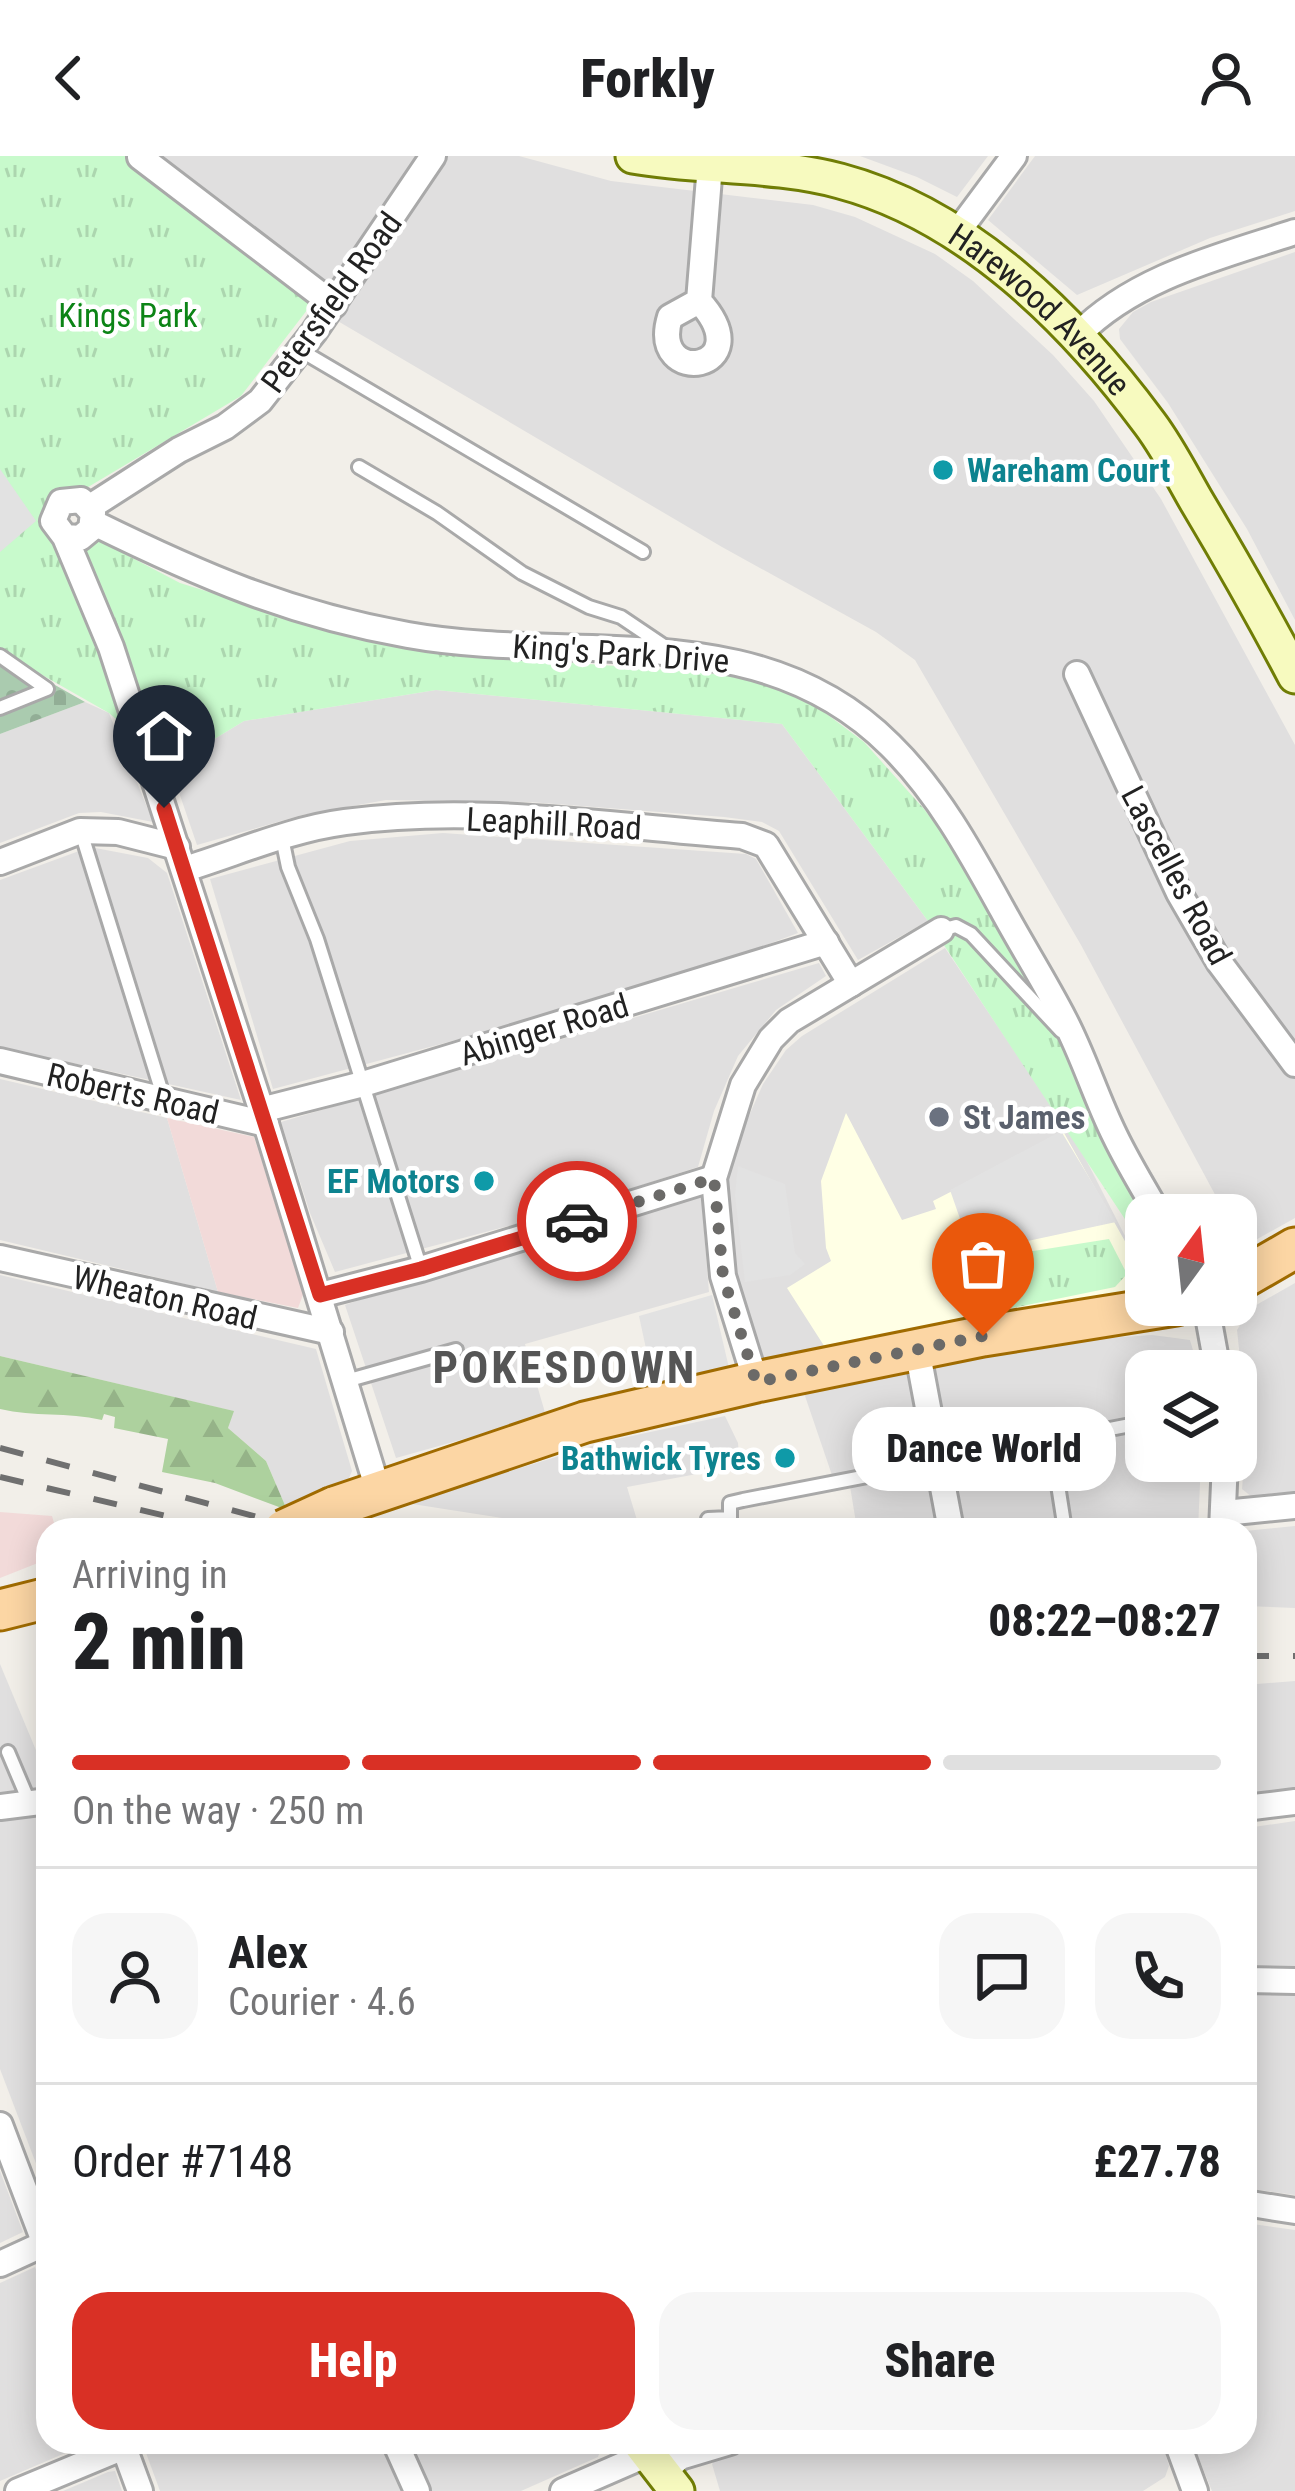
<!DOCTYPE html>
<html lang="en">
<head>
<meta charset="utf-8">
<style>
	body { margin:0; font-family:"Roboto Condensed",sans-serif; background:#f6f6f6; color:#202124; height:100vh; display:flex; flex-direction:column; font-size:45px; white-space:nowrap }
	* { box-sizing:border-box; margin:0 }
	p { font-size:39px; color:#757577 }
	.icon { flex:none; width:66px; height:66px; fill:none; stroke:currentColor; stroke-width:2; stroke-linecap:round; stroke-linejoin:round }
	.map { position:relative; flex:1; overflow:hidden }
	.sheet { position:absolute; left:36px; top:1362px; width:1221px; height:936px; display:flex; flex-direction:column; background:#fff; border-radius:36px; box-shadow:0 6px 30px #0003 }
	.sheet>* { flex:none }
	.needle { width:78px; rotate:15deg }
	.buttons { position:absolute; left:1125px; top:1038px; display:grid; gap:24px }
	.buttons a { display:grid; place-items:center; width:132px; height:132px; border-radius:24px; background:#fff; box-shadow:0 6px 30px #0003; font-size:60px }
	.pin { position:absolute; display:grid; place-items:center; width:102px; height:102px; color:#fff; margin:-123px -51px; border-radius:50% 50% 50% 0; rotate:-45deg; box-shadow:0 0 12px #0007 }
	.pin .icon { rotate:45deg }
	.courier { position:absolute; display:grid; place-items:center; width:120px; height:120px; margin:-60px; border:9px solid #d93025; border-radius:50%; background:#fff; color:#222; box-shadow:0 3px 15px #0007 }
	.bubble { position:absolute; height:84px; border-radius:36px; background:#fff; box-shadow:0 6px 30px #0003; font-size:39px; font-weight:800; line-height:84px; text-align:center }
	.summary em { font-style:normal; font-weight:800 }
	.summary div { display:flex; flex-direction:column-reverse }
	.summary { display:flex; align-items:center; justify-content:space-between; height:204px; padding:0 36px }
	h1 { font-size:78px; font-weight:800; line-height:90px }
	.bar { display:grid; grid-template-columns:repeat(4,1fr); gap:18px 12px; align-content:center; height:144px; padding:0 36px }
	.bar i { height:15px; border-radius:9px; background:#e0e0e0 }
	.bar .selected { background:#d93025 }
	.bar p { grid-column:span 4 }
	.line { display:flex; align-items:center; gap:30px; padding:0 36px; border-top:3px solid #e0e0e0 }
	.line div { flex:1 }
	.round { display:grid; place-items:center; flex:none; width:126px; height:126px; border-radius:36px; background:#f6f6f6 }
	.primary-button { display:flex; gap:24px; margin-top:auto; padding:24px 36px }
	.primary-button a { flex:1; height:138px; border-radius:36px; background:#d93025; color:#fff; font-size:48px; font-weight:800; line-height:138px; text-align:center }
	.primary-button a+a { background:#f6f6f6; color:#202124 }
	header { display:flex; justify-content:space-between; align-items:center; height:156px; padding:0 36px; background:#fff; font-size:54px; font-weight:800 }
	.map>svg:first-child { display:block }
	.residential { fill:#e0dfdf }
	.commercial { fill:#f2dad9 }
	.education { fill:#ffffe5 }
	.forest { fill:url(#forest-firs) }
	.cemetery { fill:url(#cemetery-stones) }
	.park { fill:url(#park-tufts) }
	.parking { fill:#e2e2e2 }
	.lines { fill:none; stroke-linecap:round; stroke-linejoin:round }
	.lane-casing { stroke:#a9a9a9; stroke-width:18 }
	.street-casing { stroke:#a9a9a9; stroke-width:30 }
	.secondary-casing { stroke:#707d05; stroke-width:39 }
	.primary-casing { stroke:#a06b00; stroke-width:45 }
	.lane { stroke:#fff; stroke-width:12 }
	.street { stroke:#fff; stroke-width:24 }
	.secondary { stroke:#f7fabf; stroke-width:33 }
	.primary { stroke:#fcd6a4; stroke-width:39 }
	.rail { stroke:#707070; stroke-width:6; stroke-dasharray:24 24; stroke-linecap:butt }
	.primary-bridge-casing { stroke:#a06b00; stroke-width:45; stroke-linecap:butt }
	.primary-bridge { stroke:#fcd6a4; stroke-width:39 }
	.done { stroke:#6b6a68; stroke-width:12; stroke-dasharray:0 21.6 }
	.route { stroke:#d93025; stroke-width:15 }
	.culture-dot { fill:#0f9aa8; stroke:#fff; stroke-width:4.5 }
	.worship-dot { fill:#6b7280; stroke:#fff; stroke-width:4.5 }
	.labels { text-anchor:middle; stroke-width:9; stroke-linejoin:round; paint-order:stroke }
	.street-label { font-size:33px; fill:#222; stroke:#fff }
	.park-label { font-size:33px; fill:#0c8416; stroke:#fff }
	.culture-label { font-size:33px; font-weight:bold; fill:#0d838f; stroke:#fff; text-anchor:end }
	.worship-label { font-size:33px; font-weight:bold; fill:#5b616d; stroke:#fff; text-anchor:start }
	.district-label { font-size:45px; font-weight:bold; letter-spacing:3px; fill:#555; stroke:#fff }
</style>
</head>
<body>
<header><svg class="icon" aria-label="back" viewBox="0 0 24 24"><path d="M15 5l-7 7 7 7"/></svg>Forkly<svg class="icon" aria-label="person" viewBox="0 0 24 24"><circle cx="12" cy="8" r="4"/><path d="M4 21q1-7 8-7t8 7"/></svg></header>
<div class="map">
<svg width="1295" height="2335" viewBox="0 0 1295 2335">
	<defs>
		<pattern id="forest-firs" width="22" height="20" patternUnits="userSpaceOnUse" patternTransform="scale(3)"><rect width="22" height="20" fill="#add19e"/><path d="M5 1l3.5 6h-7zM16 11l3.5 6h-7z" fill="#95b388"/></pattern>
		<pattern id="cemetery-stones" width="16" height="16" patternUnits="userSpaceOnUse" patternTransform="scale(3)"><rect width="16" height="16" fill="#aacbaf"/><path d="M2 7V4a2 2 0 0 1 4 0v3zM10 15v-3a2 2 0 0 1 4 0v3z" fill="#92ae96"/></pattern>
		<pattern id="park-tufts" width="24" height="20" patternUnits="userSpaceOnUse" patternTransform="scale(3)"><rect width="24" height="20" fill="#c8facc"/><path d="M3 7l-1-3M5 7V3M7 7l1-3M15 17l-1-3M17 17v-4M19 17l1-3" fill="none" stroke="#acd6af"/></pattern>
	</defs>
	<rect width="100%" height="100%" fill="#f2efe9"/>
	<g class="residential">
		<polygon points="129,0 421,0 319,151"/>
		<polygon points="445,0 519,0 611,25 813,49 855,61 935,98 973,125 1053,199 1094,245 1161,343 1295,589 1295,1062 1243,1091 1236,1077 1236,1059 1226,1059 1081,789 915,504 876,476 722,391 336,164"/>
		<polygon points="860,0 988,0 957,41 917,21"/>
		<polygon points="1035,0 1295,0 1295,55 1210,82 1077,139 988,64"/>
		<polygon points="1295,96 1295,464 1247,373 1168,247 1120,183 1119,173 1133,156 1151,146"/>
		<polygon points="436,534 782,568 928,765 858,804 779,675 762,666 724,661 530,646 386,644 302,659 197,689 170,610 244,565"/>
		<polygon points="85,546 109,557 153,666 101,656 79,657 0,687 0,578"/>
		<polygon points="443,677 746,698 756,703 798,777 718,807 482,877 273,933 210,723 350,685"/>
		<polygon points="90,691 148,702 167,717 241,944 0,891 0,724"/>
		<polygon points="945,792 1080,992 1145,1119 1125,1139 766,1208 734,1119 726,1012 763,928 786,894 802,880"/>
		<polygon points="819,807 826,820 776,854 738,900 714,955 698,1011 546,1060 335,1116 310,1057 281,966"/>
		<polygon points="0,923 167,962 218,1136 0,1084"/>
		<polygon points="701,1037 709,1136 525,1188 546,1260 396,1302 345,1149 437,1116"/>
		<polygon points="0,1119 316,1193 352,1315 344,1334 287,1354 266,1305 228,1272 233,1255 0,1200"/>
		<polygon points="1295,1127 1295,1335 1252,1341 1242,1333 1247,1267 1237,1174 1251,1152"/>
		<polygon points="1152,1179 1190,1184 1199,1215 1146,1215 1146,1305 1201,1305 1198,1374 882,1374 880,1366 856,1367 850,1330 836,1331 804,1237 1065,1185"/>
		<polygon points="725,1260 738,1287 740,1310 627,1331 640,1374 560,1371 406,1347 608,1285"/>
		<polygon points="1295,1370 1295,1452 1245,1450 1245,1375"/>
		<polygon points="0,1508 48,1623 48,2039 0,1913"/>
		<polygon points="1295,1525 1295,1635 1258,1640 1245,1634 1245,1529"/>
		<polygon points="1295,1665 1295,1820 1256,1815 1247,1672"/>
		<polygon points="1295,1831 1295,2039 1245,2032 1245,1877 1256,1832"/>
		<polygon points="0,2015 23,2076 0,2087"/>
		<polygon points="1245,2067 1295,2074 1295,2335 1212,2335 1192,2286 1245,2286"/>
		<polygon points="35,2111 48,2143 48,2286 91,2286 0,2325 0,2127"/>
		<polygon points="142,2286 603,2286 598,2301 521,2335 160,2335"/>
		<polygon points="793,2286 1162,2286 1169,2310 1165,2321 1143,2335 720,2335 712,2308 718,2301"/>
		<polygon points="115,2315 122,2335 63,2335 108,2316"/>
	</g>
	<g class="commercial">
		<polygon points="167,962 254,981 304,1136 298,1152 218,1136"/>
		<polygon points="0,1356 52,1360 56,1374 48,1374 48,1403 0,1422"/>
	</g>
	<polygon class="education" points="846,957 902,1064 936,1053 933,1045 1064,977 1144,1119 1124,1139 989,1162 984,1158 967,1162 964,1167 828,1196 787,1132 831,1105 826,1092 821,1025"/>
	<path class="forest" d="M0,1200L234,1255L228,1272L266,1305L287,1354L215,1327L162,1316L168,1283L114,1272L115,1261L104,1258L102,1264C67,1256 34,1261 0,1253Z"/>
	<polygon class="cemetery" points="0,495 11,504 85,546 0,578"/>
	<g class="park">
		<polygon points="0,0 129,0 314,145 241,240 68,343 66,369 94,369 123,397 180,427 326,472 435,496 732,519 770,529 816,550 864,586 924,653 954,693 1066,883 1101,982 1146,1059 1146,1095 928,765 782,568 436,534 244,565 170,610 109,557 0,495"/>
		<polygon points="1109,1083 1127,1118 1115,1131 988,1157 976,1104"/>
	</g>
	<g class="parking">
		<polygon points="0,313 36,365 0,396"/>
		<polygon points="1061,975 1116,1066 972,1097 950,1034"/>
		<polygon points="738,1010 785,1028 795,1097 805,1108 790,1119 745,1126 735,1039"/>
		<polygon points="712,1139 729,1212 654,1230 639,1160"/>
	</g>
	<g class="lines">
		<g class="lane-casing">
			<g id="lane">
				<polyline points="300,194 643,396"/>
				<polyline points="359,311 437,357 522,417 589,451 621,461 667,492"/>
				<polyline points="0,500 47,533 0,552"/>
				<polyline points="81,676 164,943"/>
				<polyline points="282,682 288,711 317,783 421,1113"/>
				<polyline points="941,774 956,770 971,778 1061,875"/>
				<polyline points="346,1225 456,1194"/>
				<polyline points="1051,1284 1065,1374"/>
				<polyline points="708,1363 730,1362 730,1347 743,1344 1146,1266"/>
				<polyline points="8,1596 30,1648"/>
			</g>
		</g>
		<g class="street-casing">
			<g id="street">
				<polyline points="140,1 334,149"/>
				<polyline points="956,78 1014,0"/>
				<path d="M699,145L670,161C648,233 763,215 699,145L710,9"/>
				<path d="M1078,179C1135,121 1219,101 1295,76"/>
				<polyline points="90,351 179,294 225,271 260,245 314,176 433,0"/>
				<path d="M94,367C200,419 289,458 408,479C574,509 758,457 890,589C937,635 970,695 1002,753C1022,790 1045,826 1064,863C1084,901 1096,942 1115,980C1128,1007 1144,1033 1159,1059"/>
				<polyline points="65,381 80,382 91,373 93,357 81,344 61,346 53,365 65,381 111,491 266,968 378,1334"/>
				<polyline points="1077,518 1179,737 1219,806 1295,908"/>
				<polyline points="0,706 80,675 118,676 177,691"/>
				<path d="M185,713C237,697 291,673 345,666C475,648 612,670 742,680L766,689L851,828"/>
				<polyline points="0,905 266,968"/>
				<polyline points="261,954 363,928 826,786"/>
				<polyline points="0,1102 331,1176"/>
				<polyline points="320,1139 421,1113 714,1022"/>
				<polyline points="1206,1149 1218,1215"/>
				<polyline points="917,1193 951,1374"/>
				<polyline points="756,1226 723,1120 714,1022 743,929 771,883 789,865 941,774"/>
				<polyline points="1224,1357 1295,1350"/>
				<polyline points="1222,1374 1225,1305"/>
				<polyline points="0,1651 48,1645"/>
				<polyline points="1245,1652 1295,1646"/>
				<polyline points="1245,1824 1295,1825"/>
				<polyline points="0,1969 48,2096"/>
				<polyline points="1245,2047 1295,2055"/>
				<polyline points="0,2108 48,2086"/>
				<polyline points="122,2286 140,2335"/>
				<polyline points="395,2286 417,2335"/>
				<polyline points="1177,2286 1195,2335"/>
				<polyline points="662,2317 680,2301 730,2286"/>
				<polyline points="18,2335 124,2291"/>
				<polyline points="563,2335 648,2298"/>
			</g>
		</g>
		<g class="secondary-casing">
			<g id="secondary">
				<path id="s1" d="M633,0C701,12 773,7 840,25C968,59 1074,165 1150,268C1168,292 1182,320 1197,346C1231,403 1264,461 1295,520"/>
				<polyline points="639,2286 677,2335"/>
			</g>
		</g>
		<g class="primary-casing">
			<g id="primary">
				<polyline points="1236,1126 1295,1092"/>
				<polyline points="334,1351 585,1266 756,1226 983,1180 1176,1149"/>
				<polyline points="0,1454 48,1442"/>
			</g>
		</g>
		<use href="#lane" class="lane"/>
		<use href="#street" class="street"/>
		<use href="#secondary" class="secondary"/>
		<use href="#primary" class="primary"/>
		<g class="rail">
			<polyline points="0,1292 306,1374"/>
			<polyline points="0,1321 226,1374"/>
			<polyline points="1245,1500 1295,1500"/>
		</g>
		<g class="primary-bridge-casing">
			<polyline id="primary-bridge" points="284,1374 334,1351"/>
		</g>
		<use href="#primary-bridge" class="primary-bridge"/>
	</g>
	<g class="lines">
		<polyline class="done" points="577,1065 714,1022 723,1120 756,1226 983,1180"/>
		<polyline class="route" points="164,652 320,1139 421,1113 577,1065"/>
	</g>
	<g class="culture-dot">
		<circle cx="943" cy="314" r="12"/>
		<circle cx="484" cy="1025" r="12"/>
		<circle cx="785" cy="1302" r="12"/>
	</g>
	<circle class="worship-dot" cx="939" cy="961" r="12"/>
	<g class="labels">
		<g class="street-label">
			<text transform="translate(331 146) rotate(-54)" y="12">Petersfield Road</text>
			<text dy="12" stroke="none"><textPath href="#s1" startOffset="450">Harewood Avenue</textPath></text>
			<text transform="translate(621 497) rotate(4)" y="12">King's Park Drive</text>
			<text transform="translate(554 667) rotate(3)" y="12">Leaphill Road</text>
			<text transform="translate(1177 719) rotate(62)" y="12">Lascelles Road</text>
			<text transform="translate(544 873) rotate(-17)" y="12">Abinger Road</text>
			<text transform="translate(133 937) rotate(13)" y="12">Roberts Road</text>
			<text transform="translate(165 1141) rotate(13)" y="12">Wheaton Road</text>
		</g>
		<g class="park-label">
			<text x="128" y="171">Kings Park</text>
		</g>
		<g class="culture-label">
			<text x="967" y="326" text-anchor="start">Wareham Court</text>
			<text x="460" y="1037">EF Motors</text>
			<text x="761" y="1314">Bathwick Tyres</text>
		</g>
		<g class="worship-label">
			<text x="963" y="973">St James</text>
		</g>
		<g class="district-label">
			<text x="565" y="1227">POKESDOWN</text>
		</g>
	</g>
</svg>
<div class="buttons">
<a><svg class="needle" viewBox="-14 -14 28 28"><path d="M0-13l5 13h-10z" fill="#e53935"/><path d="M0 13l5-13h-10z" fill="#757577"/></svg></a>
<a><svg class="icon" aria-label="layers" viewBox="0 0 24 24"><path d="M12 4l9 5-9 5-9-5zM3 14l9 5 9-5"/></svg></a>
</div>
<div class="pin" style="left:983px;top:1180px;background:#ea580c"><svg class="icon" aria-label="bag" viewBox="0 0 24 24"><path d="M5 8h14l-1 12H6zM9 8a3 3 0 0 1 6 0"/></svg></div>
<div class="pin" style="left:164px;top:652px;background:#1f2937"><svg class="icon" aria-label="home" viewBox="0 0 24 24"><path d="M3 11l9-7 9 7M6 9v11h12V9"/></svg></div>
<div class="courier" style="left:577px;top:1065px"><svg class="icon" aria-label="car" viewBox="0 0 24 24"><path d="M5 17H2v-5l4-1 3-4h7l3 4 3 1v5h-3M9 17h6M6 11h13"/><circle cx="7" cy="17" r="2"/><circle cx="17" cy="17" r="2"/></svg></div>
<div class="bubble" style="left:852px;top:1251px;width:264px">Dance World</div>
<section class="sheet">
<div class="summary"><div><h1>2 min</h1><p>Arriving in</p></div><em>08:22–08:27</em></div>
<div class="bar"><i class="selected"></i><i class="selected"></i><i class="selected"></i><i></i><p>On the way · 250 m</p></div>
<div class="line" style="height:216px"><a class="round"><svg class="icon" aria-label="person" viewBox="0 0 24 24"><circle cx="12" cy="8" r="4"/><path d="M4 21q1-7 8-7t8 7"/></svg></a><div><b>Alex</b><p>Courier · 4.6</p></div><a class="round"><svg class="icon" aria-label="chat" viewBox="0 0 24 24"><path d="M4 5h16v11H9l-5 4z"/></svg></a><a class="round"><svg class="icon" aria-label="phone" viewBox="0 0 24 24"><path d="M5 4h4l2 5-3 2q2 4 5 5l2-3 5 2v4C11 20 4 13 5 4z"/></svg></a></div>
<div class="line" style="height:156px"><div>Order #7148</div><b>£27.78</b></div>
<div class="primary-button"><a>Help</a><a>Share</a></div>
</section>
</div>
</body>
</html>
